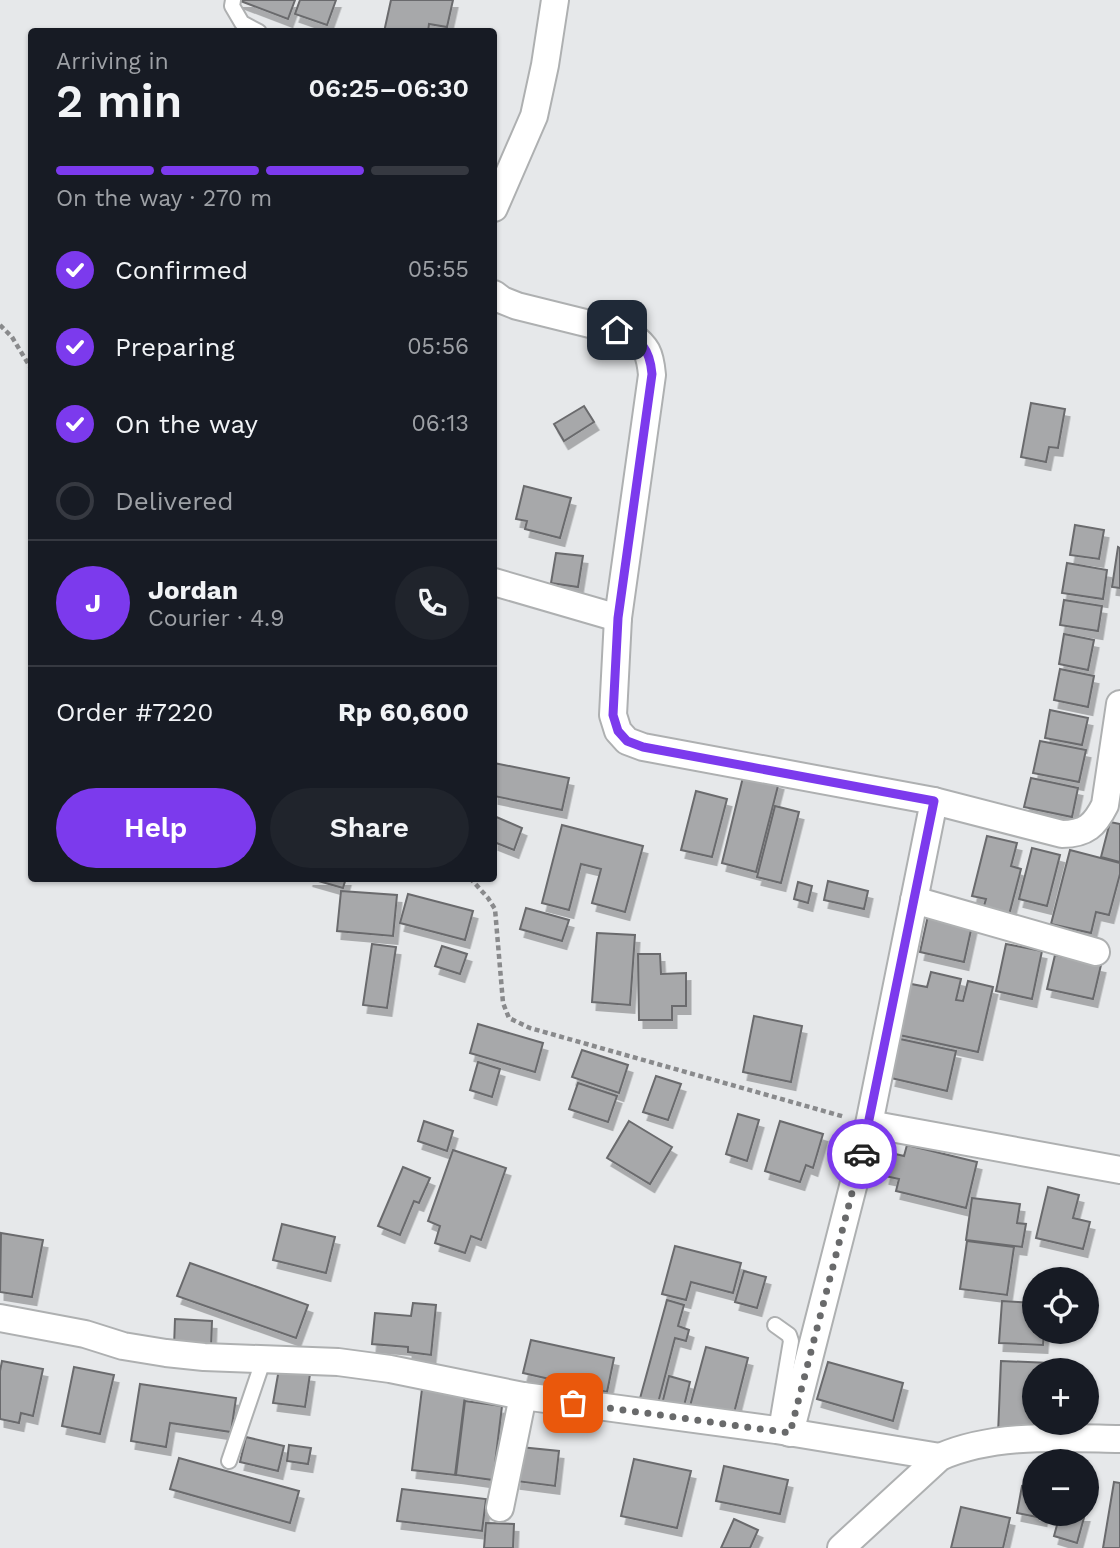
<!DOCTYPE html>
<html lang="en">
<head>
<meta charset="utf-8">
<style>
	body { margin:0; font-family:"Work Sans",sans-serif; background:#20242c; color:#f1f3f6; height:100vh; display:flex; flex-direction:column; font-size:26px; white-space:nowrap }
	* { box-sizing:border-box; margin:0 }
	p { font-size:23px; color:#9ea1a6 }
	.icon { flex:none; width:38px; height:38px; fill:none; stroke:currentColor; stroke-width:2; stroke-linecap:round; stroke-linejoin:round }
	.map { position:relative; flex:1; overflow:hidden }
	.panel { position:absolute; left:28px; top:28px; width:469px; height:854px; display:flex; flex-direction:column; background:#171b24; border-radius:7px; box-shadow:0 2px 5px #0004 }
	.panel>* { flex:none }
	.controls { position:absolute; left:1022px; top:1267px; display:grid; gap:14px }
	.controls a { display:grid; place-items:center; width:77px; height:77px; border-radius:50%; background:#171b24; box-shadow:0 2px 5px #0004; font-size:35px }
	.pin { position:absolute; display:grid; place-items:center; width:60px; height:60px; color:#fff; margin:-30px; border-radius:14px; box-shadow:0 4px 10px #0006 }
	.courier { position:absolute; display:grid; place-items:center; width:70px; height:70px; margin:-35px; border:5px solid #7c3aed; border-radius:50%; background:#fff; color:#222; box-shadow:0 2px 9px #0007 }
	.head em { font-style:normal; font-weight:600 }
	.head div { display:flex; flex-direction:column-reverse }
	.head { display:flex; align-items:center; justify-content:space-between; height:119px; padding:0 28px }
	h1 { font-size:46px; font-weight:600; line-height:52px }
	.bar { display:grid; grid-template-columns:repeat(4,1fr); gap:10px 7px; align-content:center; height:84px; padding:0 28px }
	.bar i { height:9px; border-radius:5px; background:#363941 }
	.bar .on { background:#7c3aed }
	.bar p { grid-column:span 4 }
	.line { display:flex; align-items:center; gap:18px; padding:0 28px; border-top:2px solid #363941 }
	.line div { flex:1 }
	.round { display:grid; place-items:center; flex:none; width:74px; height:74px; border-radius:37px; background:#20242c }
	ol { padding:0 28px; list-style:none }
	li { display:flex; align-items:center; gap:21px; height:77px }
	li p { margin-inline-start:auto }
	li .icon { padding:7px; border-radius:50%; background:#7c3aed; color:#fff; stroke-width:4 }
	li:last-child { color:#9ea1a6 }
	li i { width:38px; height:38px; border:4px solid #363941; border-radius:50% }
	.button { display:flex; gap:14px; margin-top:auto; padding:14px 28px }
	.button a { flex:1; height:80px; border-radius:42px; background:#7c3aed; color:#fff; font-size:28px; font-weight:600; line-height:80px; text-align:center }
	.button a+a { background:#20242c; color:#f1f3f6 }
	.map>svg:first-child { display:block }
	.building { fill:#a7a8aa; stroke:#6a6b6d; stroke-width:2; filter:url(#shadow) }
	.lines { fill:none; stroke-linecap:round; stroke-linejoin:round }
	.lane-casing { stroke:#aeb0b1; stroke-width:18 }
	.street-casing { stroke:#aeb0b1; stroke-width:30 }
	.path { stroke:#898a8c; stroke-width:4.5; stroke-dasharray:5 3.5; stroke-linecap:butt }
	.lane { stroke:#fff; stroke-width:14 }
	.street { stroke:#fff; stroke-width:26 }
	.done { stroke:#696a6b; stroke-width:7; stroke-dasharray:0 12.6 }
	.route { stroke:#7c3aed; stroke-width:9 }
</style>
</head>
<body>
<div class="map">
<svg width="1120" height="1548" viewBox="0 0 1120 1548">
	<defs>
		<filter id="shadow"><feDropShadow dx="4.5" dy="8" stdDeviation="0" flood-color="#0004"/></filter>
	</defs>
	<rect width="100%" height="100%" fill="#e6e8ea"/>
	<g class="building">
		<polygon points="238,0 295,0 288,19"/>
		<polygon points="300,0 336,0 327,25 295,14"/>
		<polygon points="391,0 453,0 447,27 429,24 428,32 384,32"/>
		<polygon points="1031,403 1065,409 1058,448 1049,447 1046,462 1021,457"/>
		<polygon points="584,406 594,422 564,441 554,424"/>
		<polygon points="524,486 571,498 560,538 525,529 527,521 516,519"/>
		<polygon points="1075,525 1104,530 1099,559 1070,555"/>
		<polygon points="1118,547 1120,548 1120,588 1112,587"/>
		<polygon points="556,553 583,556 578,587 551,583"/>
		<polygon points="1067,563 1107,570 1103,599 1062,593"/>
		<polygon points="1064,600 1102,606 1098,631 1060,625"/>
		<polygon points="1064,634 1094,640 1088,670 1059,664"/>
		<polygon points="1060,669 1094,676 1088,707 1054,700"/>
		<polygon points="1050,710 1088,718 1082,745 1045,738"/>
		<polygon points="1040,741 1086,750 1079,782 1033,773"/>
		<polygon points="494,763 569,778 562,810 494,796"/>
		<polygon points="744,773 779,782 756,872 722,863"/>
		<polygon points="1031,778 1078,788 1072,817 1024,807"/>
		<polygon points="696,791 727,799 712,857 681,850"/>
		<polygon points="775,806 799,812 781,883 757,877"/>
		<polygon points="494,816 522,828 514,850 494,842"/>
		<polygon points="1110,822 1120,824 1120,862 1101,857"/>
		<polygon points="562,825 643,846 625,912 592,903 601,869 581,864 569,910 542,903"/>
		<polygon points="987,836 1017,843 1011,866 1021,869 1009,915 983,909 986,899 972,896"/>
		<polygon points="1032,848 1060,855 1047,906 1019,899"/>
		<polygon points="1070,850 1120,863 1120,874 1109,915 1096,912 1091,933 1051,924"/>
		<polygon points="308,878 346,878 343,888"/>
		<polygon points="828,881 868,891 864,909 824,900"/>
		<polygon points="798,882 812,886 808,903 794,899"/>
		<polygon points="341,891 397,895 393,936 337,931"/>
		<polygon points="408,894 473,911 465,940 400,923"/>
		<polygon points="526,908 569,920 562,941 520,929"/>
		<polygon points="929,911 973,921 964,962 920,952"/>
		<polygon points="597,933 635,935 630,1005 592,1002"/>
		<polygon points="372,944 396,947 387,1008 363,1005"/>
		<polygon points="1006,944 1042,951 1032,999 996,991"/>
		<polygon points="442,946 467,954 460,974 435,966"/>
		<polygon points="638,954 660,954 661,974 686,973 686,1006 672,1006 672,1020 639,1020"/>
		<polygon points="1055,955 1101,965 1093,999 1047,989"/>
		<polygon points="931,972 961,979 956,1000 963,1001 968,981 993,987 978,1052 890,1033 906,983 927,987"/>
		<polygon points="754,1016 802,1026 791,1082 743,1072"/>
		<polygon points="478,1024 543,1043 535,1072 470,1053"/>
		<polygon points="900,1039 956,1051 947,1091 891,1078"/>
		<polygon points="582,1050 628,1065 619,1093 572,1077"/>
		<polygon points="478,1062 500,1069 492,1097 470,1090"/>
		<polygon points="656,1076 681,1084 668,1120 643,1112"/>
		<polygon points="578,1083 617,1096 608,1122 569,1109"/>
		<polygon points="738,1114 759,1120 747,1161 726,1154"/>
		<polygon points="424,1121 453,1131 447,1151 418,1141"/>
		<polygon points="629,1121 672,1147 650,1184 607,1158"/>
		<polygon points="780,1121 823,1134 813,1168 806,1165 800,1182 765,1171"/>
		<polygon points="907,1145 977,1162 966,1208 896,1191 899,1179 885,1176 891,1153 904,1156"/>
		<polygon points="453,1150 506,1168 481,1240 471,1236 465,1253 435,1243 440,1226 428,1221"/>
		<polygon points="403,1167 430,1178 419,1203 414,1201 400,1235 378,1226"/>
		<polygon points="1048,1187 1079,1195 1073,1218 1090,1222 1083,1249 1036,1238"/>
		<polygon points="972,1198 1020,1204 1017,1223 1026,1224 1022,1247 966,1240"/>
		<polygon points="282,1224 335,1237 326,1273 273,1260"/>
		<polygon points="1,1233 43,1240 32,1297 0,1292"/>
		<polygon points="967,1241 1014,1247 1007,1295 960,1289"/>
		<polygon points="675,1246 741,1263 733,1293 691,1282 686,1300 662,1294"/>
		<polygon points="190,1263 308,1305 296,1338 177,1296"/>
		<polygon points="744,1271 766,1277 757,1308 735,1302"/>
		<polygon points="667,1300 684,1305 678,1326 689,1330 686,1341 675,1338 657,1407 639,1402"/>
		<polygon points="1002,1301 1034,1303 1034,1332 1044,1332 1043,1345 999,1343"/>
		<polygon points="413,1303 436,1305 431,1355 408,1352 408,1347 372,1344 375,1313 411,1316"/>
		<polygon points="175,1319 212,1321 211,1348 174,1347"/>
		<polygon points="531,1340 614,1358 607,1392 523,1373"/>
		<polygon points="706,1347 748,1358 733,1417 690,1406"/>
		<polygon points="2,1361 43,1369 33,1416 21,1413 19,1423 0,1419 0,1371"/>
		<polygon points="1001,1361 1051,1363 1051,1370 1034,1370 1034,1423 1048,1423 1047,1436 998,1434"/>
		<polygon points="828,1362 903,1383 893,1421 817,1399"/>
		<polygon points="74,1367 114,1375 100,1434 62,1426"/>
		<polygon points="279,1369 310,1374 305,1407 273,1403"/>
		<polygon points="669,1376 690,1382 683,1410 662,1404"/>
		<polygon points="140,1384 236,1398 231,1432 170,1423 166,1447 131,1441"/>
		<polygon points="422,1389 465,1395 455,1475 412,1470"/>
		<polygon points="465,1401 502,1406 493,1480 456,1475"/>
		<polygon points="246,1437 284,1446 278,1471 240,1462"/>
		<polygon points="289,1445 311,1448 308,1464 287,1461"/>
		<polygon points="520,1447 559,1451 555,1486 516,1481"/>
		<polygon points="179,1458 299,1491 290,1523 170,1489"/>
		<polygon points="634,1459 691,1471 677,1528 621,1516"/>
		<polygon points="724,1466 788,1480 780,1514 716,1501"/>
		<polygon points="1114,1482 1120,1483 1120,1548 1103,1548"/>
		<polygon points="1022,1486 1034,1488 1034,1514 1043,1514 1042,1518 1017,1513"/>
		<polygon points="402,1489 486,1499 482,1531 397,1521"/>
		<polygon points="961,1507 1010,1518 1003,1548 951,1548"/>
		<polygon points="1060,1514 1085,1514 1077,1543 1054,1536"/>
		<polygon points="734,1519 758,1530 750,1548 721,1548"/>
		<polygon points="486,1523 514,1524 513,1548 484,1548"/>
	</g>
	<g class="lines">
		<g class="lane-casing">
			<g id="lane">
				<polyline points="233,0 232,6 242,23 259,32"/>
				<polyline points="775,1325 789,1335 791,1341 776,1430"/>
				<polyline points="229,1461 264,1358"/>
			</g>
		</g>
		<g class="street-casing">
			<g id="street">
				<polyline points="494,208 534,116 545,65 555,0"/>
				<path d="M494,294L502,300L517,306L630,334C647,347 650,353 652,375L618,618L613,715L618,731L627,741L643,747L934,801L869,1124L790,1433"/>
				<polyline points="494,582 618,618"/>
				<path d="M934,801L1062,834C1086,834 1095,825 1105,805L1120,704"/>
				<polyline points="914,900 1096,952"/>
				<polyline points="869,1124 1120,1170"/>
				<polyline points="0,1318 85,1334 123,1346 166,1353 204,1357 338,1362 390,1369 523,1396 776,1430 940,1457"/>
				<polyline points="500,1508 523,1396"/>
				<path d="M841,1548L940,1457C995,1433 1061,1438 1120,1439"/>
			</g>
		</g>
		<g class="path">
			<polyline points="0,325 12,337 32,370"/>
			<polyline points="470,878 488,898 495,909 503,1003 509,1018 530,1028 845,1117"/>
		</g>
		<use href="#lane" class="lane"/>
		<use href="#street" class="street"/>
	</g>
	<g class="lines">
		<polyline class="done" points="573,1403 790,1433 862,1154"/>
		<path class="route" d="M617,330C641,337 650,350 652,374L618,618L613,715L618,731L627,741L643,747L934,801L862,1154"/>
	</g>
</svg>
<div class="controls">
<a><svg class="icon" aria-label="locate" viewBox="0 0 24 24"><circle cx="12" cy="12" r="6"/><path d="M12 2v4M12 18v4M2 12h4M18 12h4"/></svg></a>
<a>+</a>
<a>−</a>
</div>
<div class="pin" style="left:573px;top:1403px;background:#ea580c"><svg class="icon" aria-label="bag" viewBox="0 0 24 24"><path d="M5 8h14l-1 12H6zM9 8a3 3 0 0 1 6 0"/></svg></div>
<div class="pin" style="left:617px;top:330px;background:#1f2937"><svg class="icon" aria-label="home" viewBox="0 0 24 24"><path d="M3 11l9-7 9 7M6 9v11h12V9"/></svg></div>
<div class="courier" style="left:862px;top:1154px"><svg class="icon" aria-label="car" viewBox="0 0 24 24"><path d="M5 17H2v-5l4-1 3-4h7l3 4 3 1v5h-3M9 17h6M6 11h13"/><circle cx="7" cy="17" r="2"/><circle cx="17" cy="17" r="2"/></svg></div>
<section class="panel">
<div class="head"><div><h1>2 min</h1><p>Arriving in</p></div><em>06:25–06:30</em></div>
<div class="bar"><i class="on"></i><i class="on"></i><i class="on"></i><i></i><p>On the way · 270 m</p></div>
<ol>
<li><svg class="icon" aria-label="check" viewBox="0 0 24 24"><path d="M5 12l5 5 9-10"/></svg>Confirmed<p>05:55</p></li>
<li><svg class="icon" aria-label="check" viewBox="0 0 24 24"><path d="M5 12l5 5 9-10"/></svg>Preparing<p>05:56</p></li>
<li><svg class="icon" aria-label="check" viewBox="0 0 24 24"><path d="M5 12l5 5 9-10"/></svg>On the way<p>06:13</p></li>
<li><i></i>Delivered</li>
</ol>
<div class="line" style="height:126px"><b class="round" style="background:#7c3aed;color:#fff">J</b><div><b>Jordan</b><p>Courier · 4.9</p></div><a class="round"><svg class="icon" aria-label="phone" viewBox="0 0 24 24"><path d="M5 4h4l2 5-3 2q2 4 5 5l2-3 5 2v4C11 20 4 13 5 4z"/></svg></a></div>
<div class="line" style="height:91px"><div>Order #7220</div><b>Rp 60,600</b></div>
<div class="button"><a>Help</a><a>Share</a></div>
</section>
</div>
</body>
</html>
